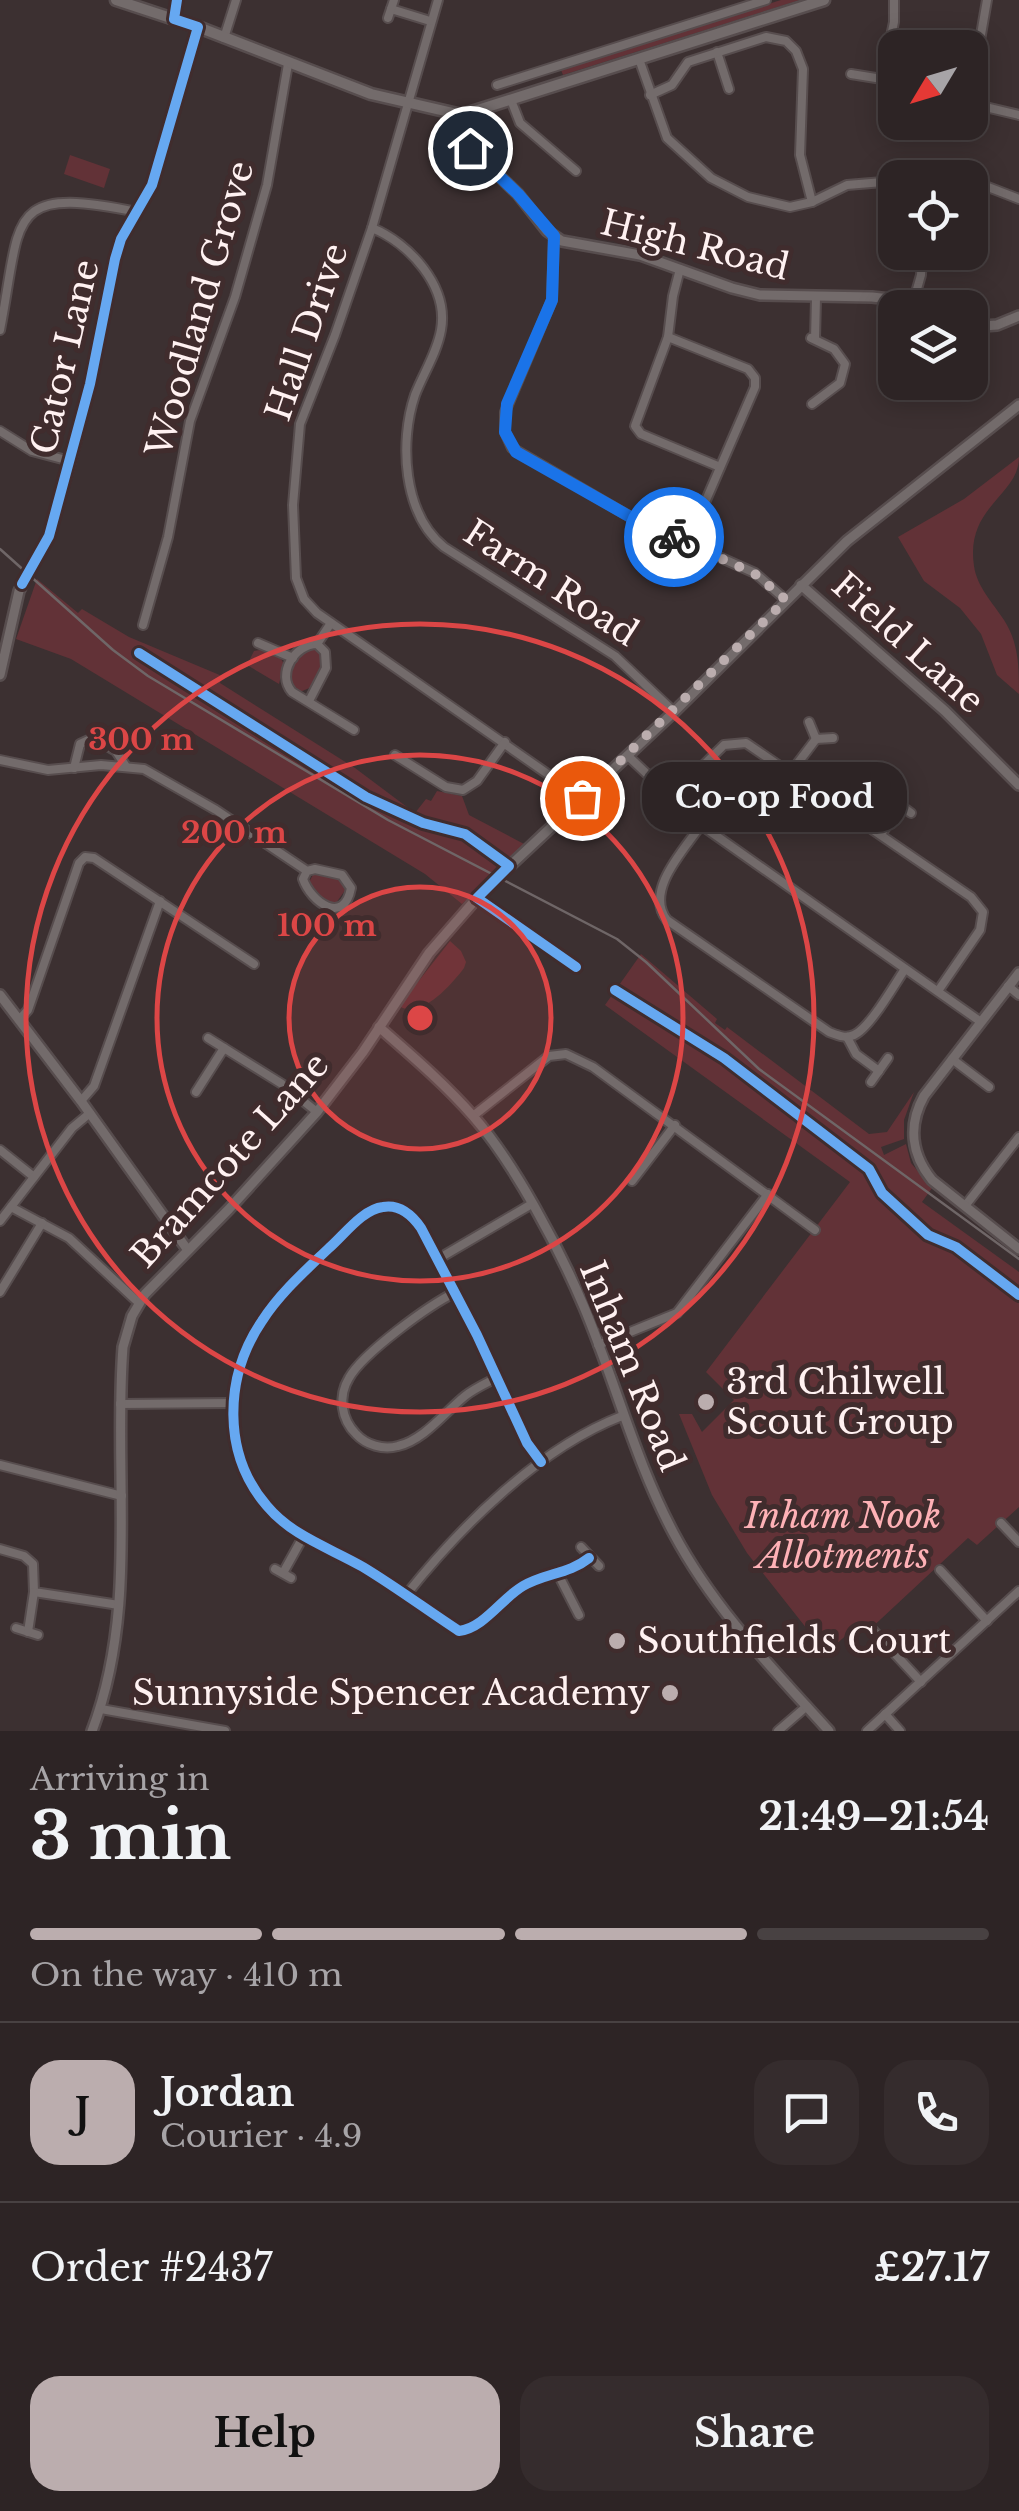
<!DOCTYPE html>
<html lang="en">
<head>
<meta charset="utf-8">
<style>
	body { margin:0; font-family:"Libre Baskerville",serif; background:#352c2d; color:#f1f3f6; height:100vh; display:flex; flex-direction:column; font-size:38px; white-space:nowrap }
	* { box-sizing:border-box; margin:0 }
	p { font-size:32px; color:#a7a4a7 }
	.icon { flex:none; width:55px; height:55px; fill:none; stroke:currentColor; stroke-width:2; stroke-linecap:round; stroke-linejoin:round }
	.map { position:relative; height:1731px; overflow:hidden }
	.drawer { display:flex; flex-direction:column; background:#2d2425; flex:1 }
	.drawer>* { flex:none }
	.needle { width:65px; rotate:232deg }
	.controls { position:absolute; left:878px; top:30px; display:grid; gap:20px }
	.controls a { display:grid; place-items:center; width:110px; height:110px; border-radius:20px; background:#2d2425; box-shadow:0 5px 25px #0003,0 0 0 2px #484142; font-size:50px }
	.pin { position:absolute; display:grid; place-items:center; width:85px; height:85px; color:#fff; margin:-42px; border:5px solid #fff; border-radius:50%; box-shadow:0 2px 10px #0007 }
	.courier { position:absolute; display:grid; place-items:center; width:100px; height:100px; margin:-50px; border:8px solid #1a73e8; border-radius:50%; background:#fff; color:#222; box-shadow:0 2px 12px #0007 }
	.bubble { position:absolute; height:70px; border-radius:30px; background:#2d2425; box-shadow:0 5px 25px #0003,0 0 0 2px #484142; font-size:32px; font-weight:700; line-height:70px; text-align:center }
	.overview em { font-style:normal; font-weight:700 }
	.overview div { display:flex; flex-direction:column-reverse }
	.overview { display:flex; align-items:center; justify-content:space-between; height:170px; padding:0 30px }
	h1 { font-size:65px; font-weight:700; line-height:75px }
	.bar { display:grid; grid-template-columns:repeat(4,1fr); gap:15px 10px; align-content:center; height:120px; padding:0 30px }
	.bar i { height:12px; border-radius:8px; background:#484142 }
	.bar .current { background:#bbadae }
	.bar p { grid-column:span 4 }
	.line { display:flex; align-items:center; gap:25px; padding:0 30px; border-top:2px solid #484142 }
	.line div { flex:1 }
	.round { display:grid; place-items:center; flex:none; width:105px; height:105px; border-radius:30px; background:#352c2d }
	.primary-button { display:flex; gap:20px; margin-top:auto; padding:20px 30px }
	.primary-button a { flex:1; height:115px; border-radius:30px; background:#bbadae; color:#111; font-size:40px; font-weight:700; line-height:115px; text-align:center }
	.primary-button a+a { background:#352c2d; color:#f1f3f6 }
	.map>svg:first-child { display:block }
	.green { fill:#623237 }
	.lines { fill:none; stroke-linecap:round; stroke-linejoin:round }
	.minor-casing { stroke:#574d4e; stroke-width:12 }
	.tertiary-casing { stroke:#574d4e; stroke-width:14 }
	.secondary-casing { stroke:#574d4e; stroke-width:15 }
	.minor { stroke:#736b6b; stroke-width:8 }
	.tertiary { stroke:#736b6b; stroke-width:9 }
	.secondary { stroke:#736b6b; stroke-width:10 }
	.tram { stroke:#6f6667; stroke-width:2.5 }
	.cycleway-casing { stroke:#402c2d; stroke-width:16 }
	.cycleway { stroke:#66a8f1; stroke-width:10 }
	.done { stroke:#bbadae; stroke-width:10; stroke-dasharray:0 18 }
	.route { stroke:#1a73e8; stroke-width:12 }
	.ring { fill:none; stroke:#dc4646; stroke-width:5 }
	.poi-dot { fill:#bbadae; stroke:#402c2d; stroke-width:4 }
	.labels { text-anchor:middle; stroke-width:10; stroke-linejoin:round; paint-order:stroke }
	.street-label { font-size:35px; fill:#fff1f1; stroke:#402c2d }
	.poi-label { font-size:35px; fill:#fff1f1; stroke:#402c2d; text-anchor:start }
	.park-label { font-size:35px; font-style:italic; fill:#feb1b6; stroke:#402c2d }
	.centre { fill:#dc4646; stroke:#402c2d; stroke-width:5 }
	.ring-label { font-size:30px; text-anchor:middle; font-weight:bold; fill:#dc4646; stroke:#402c2d; stroke-width:10; stroke-linejoin:round; paint-order:stroke }
</style>
</head>
<body>
<div class="map">
<svg width="1019" height="1731" viewBox="0 0 1019 1731">
	<rect width="100%" height="100%" fill="#3c3031"/>
	<g class="green">
		<polygon points="781,0 800,0 563,75 561,70"/>
		<polygon points="70,155 110,169 104,188 64,174"/>
		<path d="M1019,457C1019,496 965,506 974,566C977,587 993,603 1004,620C1019,643 1019,668 1019,694L997,675L981,634L960,608L924,581L898,537L964,499Z"/>
		<polygon points="37,579 78,613 82,609 129,637 222,676 220,683 355,768 415,813 426,799 431,801 437,791 462,796 469,815 524,844 462,904 425,874 71,659 16,639"/>
		<path d="M311,647L323,655L325,665L314,686L300,692C281,682 294,665 301,651Z"/>
		<polygon points="260,650 281,659 284,664 279,684 247,665 254,651"/>
		<polygon points="314,873 342,880 346,889 336,903 327,903 309,882"/>
		<path d="M450,941L461,951L466,962L464,968C452,984 421,1020 399,1006Z"/>
		<polygon points="641,954 717,1019 715,1023 725,1030 727,1027 869,1134 887,1132 914,1092 904,1120 904,1139 881,1147 884,1155 906,1144 911,1163 932,1188 922,1202 1019,1272 1019,1507 977,1545 968,1538 867,1632 859,1624 826,1653 747,1553 712,1495 679,1414 692,1414 702,1432 734,1400 706,1372 850,1182 605,1005"/>
	</g>
	<g class="lines">
		<g class="minor-casing">
			<g id="minor">
				<polyline points="438,0 372,228 335,335 300,424 293,505 296,578 304,599 317,613 582,798"/>
				<polyline points="894,0 894,22 882,79 895,82"/>
				<polyline points="391,9 430,21"/>
				<polyline points="388,18 394,0"/>
				<polyline points="224,38 236,0"/>
				<polyline points="717,52 729,89"/>
				<polyline points="639,59 667,138 711,178 748,197 790,207 812,202 847,185 895,181"/>
				<polyline points="851,74 882,79"/>
				<polyline points="497,85 766,0"/>
				<polyline points="650,95 672,85 688,62 766,37 786,41 796,51 803,69 800,155 812,202"/>
				<polyline points="970,98 987,0"/>
				<polyline points="511,100 520,123 576,171"/>
				<polyline points="970,100 977,105 1019,115"/>
				<polyline points="970,180 1019,199"/>
				<path d="M372,228C409,243 449,286 441,330C437,353 423,374 415,395C399,442 403,514 444,547L615,656L674,712"/>
				<polyline points="554,236 552,300 505,412 505,432 512,448 634,519 755,573 786,600"/>
				<polyline points="680,269 673,296 668,337 635,426 641,434 720,467"/>
				<polyline points="913,303 921,275 922,252"/>
				<path d="M0,330C22,218 4,184 137,212"/>
				<polyline points="668,337 748,369 755,378 755,387 703,507 697,547"/>
				<polyline points="811,338 834,349 845,364 840,383 812,404"/>
				<polyline points="815,339 816,298"/>
				<polyline points="0,431 32,451 70,461"/>
				<polyline points="143,625 168,537 190,421 235,297 267,185 288,64"/>
				<polyline points="258,643 293,658"/>
				<path d="M317,644C295,644 276,674 292,692L354,730"/>
				<polyline points="309,701 326,668 325,652 317,644 331,623"/>
				<polyline points="809,722 816,739 833,738"/>
				<polyline points="395,755 446,787 463,790 477,781 505,742"/>
				<polyline points="628,756 701,825 981,1022"/>
				<path d="M0,760L48,770L101,765L144,769L216,810L307,871L315,869L342,875L351,888C344,926 311,902 303,879L307,871"/>
				<polyline points="74,768 80,744 93,738 116,751 125,765"/>
				<polyline points="791,772 816,739"/>
				<polyline points="671,797 724,745 746,743 971,897 983,912 980,930 938,991"/>
				<polyline points="893,800 911,813"/>
				<path d="M701,825C684,850 644,891 667,920L829,1032C837,1035 845,1039 854,1035C870,1028 894,985 905,969"/>
				<polyline points="881,834 901,806"/>
				<polyline points="477,898 576,967"/>
				<polyline points="1008,986 1019,995"/>
				<polyline points="19,1020 28,1010 79,863 85,857 94,858 254,964"/>
				<polyline points="847,1037 856,1054 879,1071"/>
				<polyline points="208,1038 224,1048"/>
				<polyline points="952,1059 989,1087"/>
				<polyline points="871,1082 888,1058"/>
				<polyline points="196,1092 224,1048 282,1084 317,1112"/>
				<polyline points="81,1101 94,1086 160,901"/>
				<polyline points="473,1116 549,1056 566,1054 593,1067 815,1230"/>
				<polyline points="0,1150 34,1177"/>
				<polyline points="632,1181 675,1125"/>
				<polyline points="965,1206 1019,1137"/>
				<polyline points="11,1207 69,1238 139,1303"/>
				<polyline points="0,1221 72,1128 90,1113"/>
				<polyline points="438,1259 530,1205"/>
				<polyline points="0,1292 42,1223"/>
				<path d="M456,1292C429,1305 363,1353 349,1378C338,1396 341,1419 356,1434C366,1445 383,1450 398,1446C424,1440 445,1412 465,1396C475,1388 487,1383 498,1377"/>
				<polyline points="598,1345 677,1313 768,1194"/>
				<polyline points="120,1404 233,1403"/>
				<path d="M541,1462L527,1443L477,1335L421,1228C412,1215 400,1204 383,1207C363,1209 344,1235 329,1248C305,1271 280,1293 262,1321C224,1377 222,1454 267,1506C292,1536 330,1548 363,1567C396,1587 427,1610 459,1631C484,1628 502,1598 523,1586C545,1573 569,1574 589,1558"/>
				<polyline points="0,1465 122,1496"/>
				<polyline points="1001,1523 1019,1542"/>
				<polyline points="581,1547 599,1566"/>
				<polyline points="0,1549 24,1556 33,1564 34,1592 119,1605"/>
				<polyline points="275,1569 291,1578"/>
				<polyline points="940,1570 987,1621"/>
				<polyline points="283,1573 303,1537"/>
				<polyline points="558,1574 579,1615"/>
				<path d="M406,1595C461,1526 539,1448 622,1416"/>
				<polyline points="16,1628 38,1635"/>
				<polyline points="871,1628 921,1682"/>
				<polyline points="28,1632 34,1592"/>
				<polyline points="101,1709 225,1731"/>
				<polyline points="885,1714 900,1731"/>
				<polyline points="778,1731 807,1706"/>
				<polyline points="867,1731 1019,1591"/>
			</g>
		</g>
		<g class="tertiary-casing">
			<g id="tertiary">
				<polyline points="174,19 177,0"/>
				<polyline points="462,115 462,132 470,148 518,194 547,231 562,241 640,255 732,288 760,295 872,297 908,301 926,308"/>
				<polyline points="970,327 997,325 1019,316"/>
				<polyline points="801,585 945,711 1019,785"/>
				<polyline points="0,675 19,591 49,536 70,461 90,384 115,259 121,239 152,185 198,27"/>
				<path d="M1019,973L924,1096C908,1125 911,1154 932,1180L1019,1249"/>
				<polyline points="0,995 81,1101 187,1249"/>
				<path d="M379,1027C411,1055 445,1084 473,1116C515,1164 559,1248 584,1307C616,1383 635,1461 674,1534C714,1609 773,1669 829,1731"/>
				<path d="M92,1731C139,1608 113,1475 123,1347L132,1316L145,1294L229,1209L317,1112L363,1052L429,953L483,891L674,712L847,541L1019,405"/>
			</g>
		</g>
		<g class="secondary-casing">
			<polyline id="secondary" points="116,0 198,27 371,94 462,115 824,0"/>
		</g>
		<use href="#minor" class="minor"/>
		<use href="#tertiary" class="tertiary"/>
		<use href="#secondary" class="secondary"/>
		<polyline class="tram" points="0,549 113,650 148,676 388,820 617,939 646,962 759,1069 1019,1259"/>
		<g class="cycleway-casing">
			<g id="cycleway">
				<polyline points="22,584 49,536 90,384 115,259 121,239 152,185 198,27 174,19 177,0"/>
				<polyline points="139,653 366,797 423,823 465,834 509,866 477,898 576,967"/>
				<polyline points="615,990 724,1058 869,1169 882,1193 928,1235 956,1247 1019,1295"/>
				<path d="M541,1462L527,1443L477,1335L421,1228C412,1215 400,1204 383,1207C363,1209 344,1235 329,1248C305,1271 280,1293 262,1321C224,1377 222,1454 267,1506C292,1536 330,1548 363,1567C396,1587 427,1610 459,1631C484,1628 502,1598 523,1586C545,1573 569,1574 589,1558"/>
			</g>
		</g>
		<use href="#cycleway" class="cycleway"/>
	</g>
	<g class="lines">
		<polyline class="done" points="582,798 786,600 755,574 674,537"/>
		<polyline class="route" points="470,148 518,194 554,236 552,300 507,404 505,432 516,452 634,519 674,537"/>
	</g>
	<circle cx="420" cy="1018" r="131" fill="#dc4646" fill-opacity=".12"/>
	<g class="ring">
		<circle cx="420" cy="1018" r="131"/>
		<circle cx="420" cy="1018" r="263"/>
		<circle cx="420" cy="1018" r="394"/>
	</g>
	<g class="poi-dot">
		<circle cx="706" cy="1402" r="10"/>
		<circle cx="617" cy="1641" r="10"/>
		<circle cx="670" cy="1693" r="10"/>
	</g>
	<g class="labels">
		<g class="street-label">
			<text transform="translate(695 245) rotate(14)" y="12">High Road</text>
			<text transform="translate(200 309) rotate(-74)" y="12">Woodland Grove</text>
			<text transform="translate(307 332) rotate(-71)" y="12">Hall Drive</text>
			<text transform="translate(65 357) rotate(-77)" y="12">Cator Lane</text>
			<text transform="translate(551 583) rotate(33)" y="12">Farm Road</text>
			<text transform="translate(908 643) rotate(42)" y="12">Field Lane</text>
			<text transform="translate(230 1160) rotate(-48)" y="12">Bramcote Lane</text>
			<text transform="translate(632 1366) rotate(68)" y="12">Inham Road</text>
		</g>
		<g class="poi-label">
			<text x="726" y="1394">3rd Chilwell<tspan x="726" dy="40">Scout Group</tspan></text>
			<text x="637" y="1653">Southfields Court</text>
			<text x="650" y="1705" text-anchor="end">Sunnyside Spencer Academy</text>
		</g>
		<g class="park-label">
			<text x="843" y="1528">Inham Nook<tspan x="843" dy="40">Allotments</tspan></text>
		</g>
	</g>
	<circle cx="420" cy="1018" r="15" class="centre"/>
	<g class="ring-label">
		<text x="141" y="750">300 m</text>
		<text x="234" y="843">200 m</text>
		<text x="327" y="936">100 m</text>
	</g>
</svg>
<div class="controls">
<a><svg class="needle" viewBox="-14 -14 28 28"><path d="M0-13l5 13h-10z" fill="#e53935"/><path d="M0 13l5-13h-10z" fill="#a7a4a7"/></svg></a>
<a><svg class="icon" aria-label="locate" viewBox="0 0 24 24"><circle cx="12" cy="12" r="6"/><path d="M12 2v4M12 18v4M2 12h4M18 12h4"/></svg></a>
<a><svg class="icon" aria-label="layers" viewBox="0 0 24 24"><path d="M12 4l9 5-9 5-9-5zM3 14l9 5 9-5"/></svg></a>
</div>
<div class="pin" style="left:582px;top:798px;background:#ea580c"><svg class="icon" aria-label="bag" viewBox="0 0 24 24"><path d="M5 8h14l-1 12H6zM9 8a3 3 0 0 1 6 0"/></svg></div>
<div class="pin" style="left:470px;top:148px;background:#1f2937"><svg class="icon" aria-label="home" viewBox="0 0 24 24"><path d="M3 11l9-7 9 7M6 9v11h12V9"/></svg></div>
<div class="courier" style="left:674px;top:537px"><svg class="icon" aria-label="bike" viewBox="0 0 24 24"><circle cx="6" cy="16" r="4"/><circle cx="18" cy="16" r="4"/><path d="M6 16l4-8h5l3 8M10 8l3 8H6M13 5h3"/></svg></div>
<div class="bubble" style="left:642px;top:762px;width:265px">Co-op Food</div>
</div>
<section class="drawer">
<div class="overview"><div><h1>3 min</h1><p>Arriving in</p></div><em>21:49–21:54</em></div>
<div class="bar"><i class="current"></i><i class="current"></i><i class="current"></i><i></i><p>On the way · 410 m</p></div>
<div class="line" style="height:180px"><b class="round" style="background:#bbadae;color:#111">J</b><div><b>Jordan</b><p>Courier · 4.9</p></div><a class="round"><svg class="icon" aria-label="chat" viewBox="0 0 24 24"><path d="M4 5h16v11H9l-5 4z"/></svg></a><a class="round"><svg class="icon" aria-label="phone" viewBox="0 0 24 24"><path d="M5 4h4l2 5-3 2q2 4 5 5l2-3 5 2v4C11 20 4 13 5 4z"/></svg></a></div>
<div class="line" style="height:130px"><div>Order #2437</div><b>£27.17</b></div>
<div class="primary-button"><a>Help</a><a>Share</a></div>
</section>
</body>
</html>
